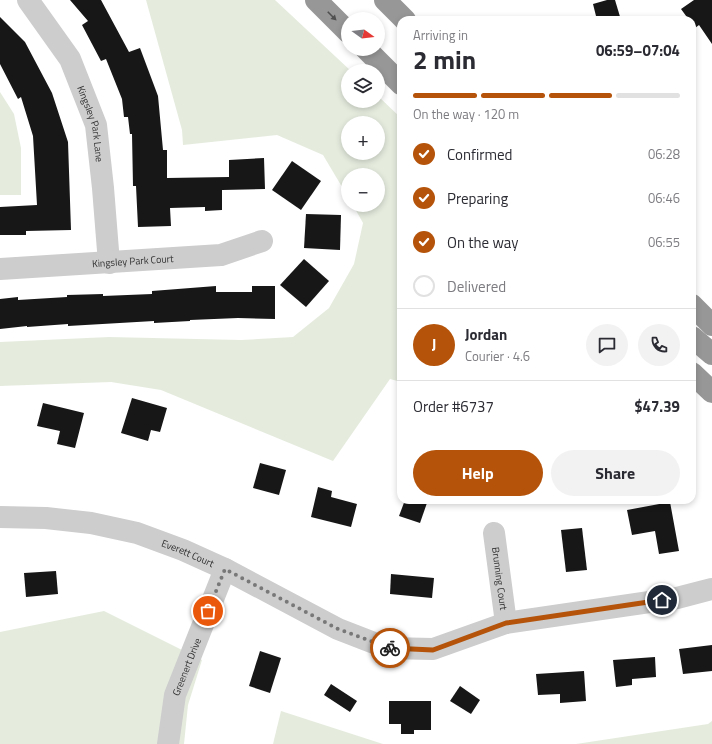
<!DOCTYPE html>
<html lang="en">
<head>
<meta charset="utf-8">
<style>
	body { margin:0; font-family:"Titillium Web",sans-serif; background:#f2f2f3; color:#2b2b33; height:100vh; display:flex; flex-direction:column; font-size:15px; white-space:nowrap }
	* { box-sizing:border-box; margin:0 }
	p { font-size:13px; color:#7c7c81 }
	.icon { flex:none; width:22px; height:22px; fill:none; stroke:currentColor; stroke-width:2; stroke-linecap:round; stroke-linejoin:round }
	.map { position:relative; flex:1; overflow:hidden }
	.sheet { position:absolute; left:397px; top:16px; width:299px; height:488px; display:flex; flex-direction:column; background:#fff; border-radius:12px; box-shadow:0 2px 6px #0003 }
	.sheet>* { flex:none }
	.needle { width:26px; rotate:105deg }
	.tools { position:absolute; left:341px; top:12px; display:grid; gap:8px }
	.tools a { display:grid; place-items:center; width:44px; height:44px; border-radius:50%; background:#fff; box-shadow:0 2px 6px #0003; font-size:20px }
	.pin { position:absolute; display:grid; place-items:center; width:34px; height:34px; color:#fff; margin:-17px; border:2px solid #fff; border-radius:50%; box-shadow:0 1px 4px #0007 }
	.courier { position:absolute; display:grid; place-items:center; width:40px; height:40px; margin:-20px; border:3px solid #b45309; border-radius:50%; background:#fff; color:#222; box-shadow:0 1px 5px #0007 }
	.head em { font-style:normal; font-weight:700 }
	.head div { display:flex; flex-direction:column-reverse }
	.head { display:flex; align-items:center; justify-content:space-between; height:68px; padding:0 16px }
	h1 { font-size:26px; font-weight:700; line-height:30px }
	.bar { display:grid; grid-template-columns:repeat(4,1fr); gap:6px 4px; align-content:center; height:48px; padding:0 16px }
	.bar i { height:5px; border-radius:3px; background:#e1e1e2 }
	.bar .current { background:#b45309 }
	.bar p { grid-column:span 4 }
	.line { display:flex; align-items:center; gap:10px; padding:0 16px; border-top:1px solid #e1e1e2 }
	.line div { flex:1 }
	.round { display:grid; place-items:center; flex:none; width:42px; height:42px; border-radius:21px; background:#f2f2f3 }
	ol { padding:0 16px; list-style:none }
	li { display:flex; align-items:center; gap:12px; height:44px }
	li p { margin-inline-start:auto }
	li .icon { padding:4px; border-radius:50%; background:#b45309; color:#fff; stroke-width:4 }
	li:last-child { color:#7c7c81 }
	li i { width:22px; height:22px; border:2px solid #e1e1e2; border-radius:50% }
	.primary-button { display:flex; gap:8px; margin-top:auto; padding:8px 16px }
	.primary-button a { flex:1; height:46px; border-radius:24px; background:#b45309; color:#fff; font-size:16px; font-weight:700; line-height:46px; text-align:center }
	.primary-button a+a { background:#f2f2f3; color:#2b2b33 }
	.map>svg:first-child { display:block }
	.green { fill:#e5ecde; fill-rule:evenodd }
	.building { fill:#171717 }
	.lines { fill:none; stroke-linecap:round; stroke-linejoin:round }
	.minor { stroke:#cdcdcd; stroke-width:22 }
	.highway { stroke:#979797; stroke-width:22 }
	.oneway { fill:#4f4f4f }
	.done { stroke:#787878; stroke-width:4; stroke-dasharray:0 7.2 }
	.route { stroke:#b45309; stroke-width:5 }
	.labels { text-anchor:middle; stroke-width:4; stroke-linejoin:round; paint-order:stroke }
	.street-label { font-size:10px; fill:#303030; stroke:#fff }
</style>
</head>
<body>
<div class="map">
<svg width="712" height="744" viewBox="0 0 712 744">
	<rect width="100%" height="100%" fill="#fff"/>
	<g class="green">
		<path d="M146,0H275L351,71H348V101H378V96L401,118V382L390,379L333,461L161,390L111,382L0,386V342L109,337L241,340L293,337L329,308L354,264L363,223L353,205H378V175H348V197L323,155L277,135L183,145L182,130ZM348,123H378V153H348Z"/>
		<polygon points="0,92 14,114 21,148 21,195 0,195"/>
		<polygon points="104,611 202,660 188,705 184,744 0,744 0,632"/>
		<polygon points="281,711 383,744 273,744"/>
		<polygon points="712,721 712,744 576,744 708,724"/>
	</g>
	<g class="building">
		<polygon points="70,0 101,0 129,52 140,48 158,96 163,150 167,150 167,178 229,177 229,160 264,158 265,189 222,190 222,210 205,211 205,207 170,208 171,226 138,227 136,186 133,186 132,134 130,134 128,117 124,117 122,99 106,59 101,61 82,25 88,21"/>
		<polygon points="607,0 615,0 621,20 597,20 593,4"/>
		<polygon points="694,0 712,0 712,44 699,25 695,28 692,24 692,20 689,20 681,9"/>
		<polygon points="0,17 25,42 52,93 68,142 71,230 26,231 26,235 0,235 0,207 37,205 33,136 21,97 18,99 0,64"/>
		<polygon points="292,161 321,181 301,210 272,190"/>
		<polygon points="306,214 341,215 340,250 304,248"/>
		<polygon points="304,259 329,281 306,307 280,285"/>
		<polygon points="216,286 216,292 252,292 252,286 275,286 275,319 238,318 190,320 190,321 154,323 154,321 68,326 68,324 27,327 27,326 0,329 0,299 18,297 18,300 67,297 67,295 103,294 103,296 152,294 152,291"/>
		<polygon points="132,398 167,408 160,432 151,430 148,441 121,433"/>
		<polygon points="43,403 84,413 75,448 57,444 60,431 37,426"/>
		<polygon points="260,463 286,470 279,495 253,488"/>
		<polygon points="318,487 332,491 331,497 357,504 351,527 311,517"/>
		<polygon points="405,500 428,500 420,523 399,516"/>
		<polygon points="670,502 679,551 659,554 655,531 632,535 627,510"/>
		<polygon points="582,528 587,570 566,572 561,530"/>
		<polygon points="56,571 58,594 26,597 24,573"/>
		<polygon points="391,574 434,578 432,598 390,594"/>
		<polygon points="712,645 712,671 683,674 679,649"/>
		<polygon points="260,651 281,658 270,693 249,686"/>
		<polygon points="655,657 656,677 632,679 632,685 616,687 613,660"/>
		<polygon points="584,671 586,701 560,703 560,694 538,695 536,674"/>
		<polygon points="331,684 357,701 350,712 324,695"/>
		<polygon points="460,686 480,700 471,714 450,701"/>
		<polygon points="389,701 431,701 431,730 414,730 414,734 401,734 401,724 389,724"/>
	</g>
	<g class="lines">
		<g class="minor">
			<path id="s1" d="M28,0L70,59L96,125L103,188L109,263"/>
			<path id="s2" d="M0,269L221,255L262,241"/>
			<path id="s3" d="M0,517L46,518L91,523L137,533L183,550L225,569L338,629L387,648L433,649L506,623L677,598L712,589"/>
			<path id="s4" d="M494,533L506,623"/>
			<path id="s5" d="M168,744L175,695L225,569"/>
		</g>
		<g class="highway">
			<polyline points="316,0 348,32"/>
			<polyline points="385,0 405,20"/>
			<polyline points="366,49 401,84"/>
			<polyline points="692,305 712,325"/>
			<polyline points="692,337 712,354"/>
			<polyline points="692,373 712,392"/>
		</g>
	</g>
	<defs><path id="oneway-solid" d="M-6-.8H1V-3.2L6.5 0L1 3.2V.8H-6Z"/></defs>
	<use class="oneway" href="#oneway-solid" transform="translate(332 16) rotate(45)"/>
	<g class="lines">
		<polyline class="done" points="208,611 225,569 338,629 390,648"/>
		<polyline class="route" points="390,648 433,650 506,623 662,600"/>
	</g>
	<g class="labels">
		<g class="street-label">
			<text dy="4" stroke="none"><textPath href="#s1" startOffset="141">Kingsley Park Lane</textPath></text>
			<text dy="4" stroke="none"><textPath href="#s2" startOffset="133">Kingsley Park Court</textPath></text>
			<text dy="4" stroke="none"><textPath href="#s3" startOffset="193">Everett Court</textPath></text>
			<text dy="4" stroke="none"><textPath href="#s4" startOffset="46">Brunning Court</textPath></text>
			<text dy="4" stroke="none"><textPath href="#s5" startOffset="80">Greenert Drive</textPath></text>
		</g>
	</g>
</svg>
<div class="tools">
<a><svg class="needle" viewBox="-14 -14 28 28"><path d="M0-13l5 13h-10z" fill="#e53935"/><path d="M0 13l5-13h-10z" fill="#7c7c81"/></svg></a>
<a><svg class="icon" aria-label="layers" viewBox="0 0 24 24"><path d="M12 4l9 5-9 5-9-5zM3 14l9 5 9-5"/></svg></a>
<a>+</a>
<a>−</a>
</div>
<div class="pin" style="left:208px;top:611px;background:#ea580c"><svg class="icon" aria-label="bag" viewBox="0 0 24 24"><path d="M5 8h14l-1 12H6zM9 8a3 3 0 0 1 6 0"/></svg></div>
<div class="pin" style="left:662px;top:600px;background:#1f2937"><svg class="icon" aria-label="home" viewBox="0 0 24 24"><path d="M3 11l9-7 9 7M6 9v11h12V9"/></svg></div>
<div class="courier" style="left:390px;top:648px"><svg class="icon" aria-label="bike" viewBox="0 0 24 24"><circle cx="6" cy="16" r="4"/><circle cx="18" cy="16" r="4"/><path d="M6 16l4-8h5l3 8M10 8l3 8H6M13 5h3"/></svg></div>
<section class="sheet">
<div class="head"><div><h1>2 min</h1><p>Arriving in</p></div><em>06:59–07:04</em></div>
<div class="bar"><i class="current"></i><i class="current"></i><i class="current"></i><i></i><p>On the way · 120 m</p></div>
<ol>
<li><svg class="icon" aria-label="check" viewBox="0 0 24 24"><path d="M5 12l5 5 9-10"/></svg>Confirmed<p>06:28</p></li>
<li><svg class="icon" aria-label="check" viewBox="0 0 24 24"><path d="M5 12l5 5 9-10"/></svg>Preparing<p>06:46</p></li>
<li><svg class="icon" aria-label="check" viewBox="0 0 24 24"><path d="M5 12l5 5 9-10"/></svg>On the way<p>06:55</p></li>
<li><i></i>Delivered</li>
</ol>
<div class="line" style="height:72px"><b class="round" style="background:#b45309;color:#fff">J</b><div><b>Jordan</b><p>Courier · 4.6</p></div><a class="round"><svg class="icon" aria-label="chat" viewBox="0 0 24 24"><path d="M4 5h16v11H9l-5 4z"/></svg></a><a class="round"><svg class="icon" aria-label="phone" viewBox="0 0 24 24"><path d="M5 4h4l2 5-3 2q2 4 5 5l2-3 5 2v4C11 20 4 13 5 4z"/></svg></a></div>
<div class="line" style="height:52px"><div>Order #6737</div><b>$47.39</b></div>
<div class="primary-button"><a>Help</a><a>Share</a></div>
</section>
</div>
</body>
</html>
